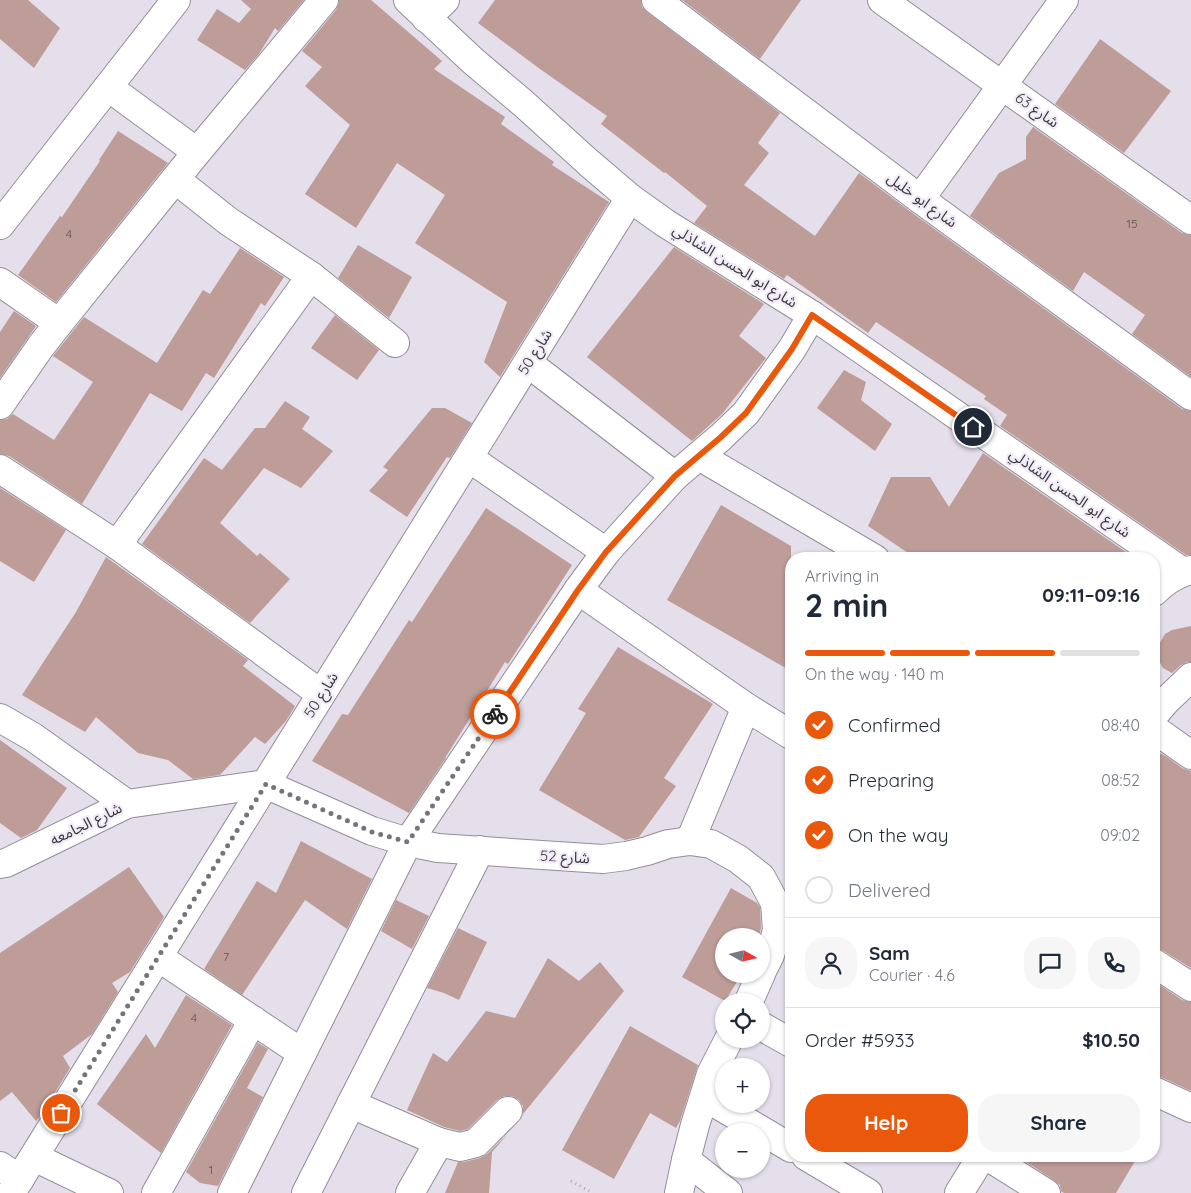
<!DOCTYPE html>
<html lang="en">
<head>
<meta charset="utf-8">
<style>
	body { margin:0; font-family:Quicksand,"Noto Sans Arabic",sans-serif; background:#f6f6f7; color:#1f2937; height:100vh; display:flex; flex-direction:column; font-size:19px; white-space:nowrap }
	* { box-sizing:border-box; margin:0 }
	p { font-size:16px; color:#747a83 }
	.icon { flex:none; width:28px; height:28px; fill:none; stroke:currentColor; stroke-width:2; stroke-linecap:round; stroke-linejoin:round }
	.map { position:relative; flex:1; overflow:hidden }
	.drawer { position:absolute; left:785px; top:552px; width:375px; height:610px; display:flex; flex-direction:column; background:#fff; border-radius:20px; box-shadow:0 1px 4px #0004 }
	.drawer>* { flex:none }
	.needle { width:32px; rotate:98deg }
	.controls { position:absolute; left:715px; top:928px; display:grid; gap:10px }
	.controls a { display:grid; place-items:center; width:55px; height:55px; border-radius:50%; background:#fff; box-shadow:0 1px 4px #0004; font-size:25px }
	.pin { position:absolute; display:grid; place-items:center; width:42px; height:42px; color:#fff; margin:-21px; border:2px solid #fff; border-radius:50%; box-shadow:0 1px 5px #0007 }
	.courier { position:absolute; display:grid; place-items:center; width:50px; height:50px; margin:-25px; border:4px solid #ea580c; border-radius:50%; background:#fff; color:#222; box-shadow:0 1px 6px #0007 }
	.overview em { font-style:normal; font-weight:700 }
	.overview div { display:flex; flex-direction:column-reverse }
	.overview { display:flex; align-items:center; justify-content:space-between; height:85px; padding:0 20px }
	h1 { font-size:32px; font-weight:700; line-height:38px }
	.bar { display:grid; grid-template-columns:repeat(4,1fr); gap:8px 5px; align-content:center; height:60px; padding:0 20px }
	.bar i { height:6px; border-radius:4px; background:#e0e1e3 }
	.bar .current { background:#ea580c }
	.bar p { grid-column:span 4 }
	.line { display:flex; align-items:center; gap:12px; padding:0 20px; border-top:1px solid #e0e1e3 }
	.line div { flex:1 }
	.round { display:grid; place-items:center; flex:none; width:52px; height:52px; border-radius:20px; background:#f6f6f7 }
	ol { padding:0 20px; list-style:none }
	li { display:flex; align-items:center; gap:15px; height:55px }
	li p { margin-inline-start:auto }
	li .icon { padding:5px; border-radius:50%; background:#ea580c; color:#fff; stroke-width:4 }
	li:last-child { color:#747a83 }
	li i { width:28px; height:28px; border:2px solid #e0e1e3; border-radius:50% }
	.cta { display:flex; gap:10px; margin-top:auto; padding:10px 20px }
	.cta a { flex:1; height:58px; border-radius:20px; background:#ea580c; color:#fff; font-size:20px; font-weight:700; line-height:58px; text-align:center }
	.cta a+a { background:#f6f6f7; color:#1f2937 }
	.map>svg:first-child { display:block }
	.building { fill:#be9c98 }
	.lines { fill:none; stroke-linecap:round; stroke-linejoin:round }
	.street-casing { stroke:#938d99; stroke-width:30 }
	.path { stroke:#aaa5af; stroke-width:3; stroke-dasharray:1 4; stroke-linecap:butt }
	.street { stroke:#fff; stroke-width:28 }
	.done { stroke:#77737b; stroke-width:5; stroke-dasharray:0 9 }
	.route { stroke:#ea580c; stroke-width:6 }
	.labels { text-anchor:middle; stroke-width:4.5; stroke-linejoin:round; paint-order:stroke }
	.number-label { font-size:12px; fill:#5c5254 }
	.street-label { font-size:15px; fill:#3c393e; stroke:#f2ecf8 }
</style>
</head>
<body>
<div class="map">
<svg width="1191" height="1193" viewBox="0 0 1191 1193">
	<rect width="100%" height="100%" fill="#e4dfeb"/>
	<g class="building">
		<polygon points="0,0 28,0 60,28 34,68 0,39"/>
		<polygon points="241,0 304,0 278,31 275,28 259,54 245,70 197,40 217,9 239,23 251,9"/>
		<polygon points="339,0 371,0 442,61 434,69 505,117 501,124 554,162 552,165 609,202 500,377 484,362 507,302 415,243 445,195 397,163 356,228 305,194 350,125 305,86 322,67 302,51 336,10 339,3"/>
		<polygon points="495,0 641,0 642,7 647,12 780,113 758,143 769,153 744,185 815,236 859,173 911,212 1182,409 1191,411 1191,555 1186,555 1000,426 1007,415 984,399 986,396 876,322 868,333 787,275 784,279 694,223 707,206 665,172 664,173 601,124 607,116 540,69 478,23"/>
		<polygon points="682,0 801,0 760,59"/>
		<polygon points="1100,39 1171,91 1124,153 1055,104"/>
		<polygon points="1033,127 1182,233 1191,235 1191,377 1132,334 1145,315 1084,272 1073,291 970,216 999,173 1026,159 1026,137"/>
		<polygon points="118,131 168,163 56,302 18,275 60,216 62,217 100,161 99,160"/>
		<polygon points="358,245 412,277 389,318 338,278"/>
		<polygon points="674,247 764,304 739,336 766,358 722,414 692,441 587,357"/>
		<polygon points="240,248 284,277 265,306 261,303 214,378 206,373 182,411 150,393 82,504 9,456 0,454 0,420 7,419 13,414 54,440 93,382 53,356 84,317 157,363 203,290 210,294"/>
		<polygon points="14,311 36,326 0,378 0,332"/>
		<polygon points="335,315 379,350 357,380 311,348"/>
		<polygon points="844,370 866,382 861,400 892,424 875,451 817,408"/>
		<polygon points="285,401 310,417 302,429 333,451 301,488 264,468 220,523 257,556 260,553 290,579 250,623 142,544 204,458 222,470 255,428 265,428"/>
		<polygon points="432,408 445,408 472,423 450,458 447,457 407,517 369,491 388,470 383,467"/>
		<polygon points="983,453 1136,559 917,559 868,526 891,477 930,477 949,507"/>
		<polygon points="0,488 66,530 34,582 0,561"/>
		<polygon points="721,505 791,546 791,671 667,600"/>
		<polygon points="486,508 572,565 508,664 505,662 445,758 446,758 409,813 312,761 342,714 348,715 409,620 412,622"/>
		<polygon points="106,557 248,660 243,666 295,706 286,721 265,744 255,737 220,775 193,779 168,760 138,753 96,717 85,732 22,695 76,612"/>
		<polygon points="1191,626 1191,662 1187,662 1181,665 1172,673 1170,672 1163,668 1159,661 1157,653 1158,646 1165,634 1172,630"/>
		<polygon points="618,647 713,704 664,778 676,786 639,837 625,840 539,790 586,713 578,709"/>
		<polygon points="0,740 67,788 37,830 21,838 0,823"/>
		<polygon points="1154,750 1167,757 1182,768 1191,771 1191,968 1162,950 1154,948"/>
		<polygon points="301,841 372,879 347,929 305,900 242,995 204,969 257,881 276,893"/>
		<polygon points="129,867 164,917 130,972 112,983 118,992 92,1034 63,1056 70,1068 40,1117 36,1121 12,1092 0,1101 0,953"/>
		<polygon points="731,888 757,903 760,907 761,928 759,936 724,936 724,974 742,974 725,1001 682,977"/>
		<polygon points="396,900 429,916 412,949 381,931"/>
		<polygon points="458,928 487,942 459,1000 444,993 427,988"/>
		<polygon points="548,958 579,981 600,962 624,991 523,1114 523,1106 519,1100 512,1096 504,1096 497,1100 468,1129 460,1131 444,1127 407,1110 433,1053 447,1062 486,1011 515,1018"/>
		<polygon points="1154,981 1182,1000 1191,1002 1191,1091 1161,1077 1154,1076"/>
		<polygon points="186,995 232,1025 161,1153 97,1104 146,1034 155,1048"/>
		<polygon points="630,1026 698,1065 680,1121 676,1128 650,1113 614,1179 562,1150"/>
		<polygon points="258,1043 268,1049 247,1088 263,1097 218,1186 200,1183 186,1172"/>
		<polygon points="508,1134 492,1152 489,1193 445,1193 458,1162 464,1162 480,1158 487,1154"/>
		<polygon points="1017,1156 1138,1156 1116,1193 1064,1193 1061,1191 1060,1185 1054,1180"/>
	</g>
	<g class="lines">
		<g class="street-casing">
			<g id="street">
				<polyline points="408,0 473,61 524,104 589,163 630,198 665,223 812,315 1183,572"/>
				<polyline points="656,0 920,199 1191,396"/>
				<polyline points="882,0 1191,220"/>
				<polyline points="426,18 445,0"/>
				<polyline points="108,87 197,152"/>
				<polyline points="175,179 228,221 311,276 395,343"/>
				<polyline points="920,199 1064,0"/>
				<polyline points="0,225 176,0"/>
				<polyline points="0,282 59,323"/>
				<polyline points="528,363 675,476"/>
				<polyline points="0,405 41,346 59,323 197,152 324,0"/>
				<polyline points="699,456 875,559"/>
				<polyline points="469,458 606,552"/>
				<polyline points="0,469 117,545 321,694"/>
				<polyline points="117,545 311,276"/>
				<polyline points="578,590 746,707 791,735"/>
				<path d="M1154,592C1164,582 1178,573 1191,570"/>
				<polyline points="1154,715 1166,701 1191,677"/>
				<polyline points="0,718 33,737 127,804"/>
				<polyline points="1154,729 1191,755"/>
				<polyline points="690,841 746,707"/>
				<polyline points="0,864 6,863 127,804 265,784 372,831 408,842 438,848 603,859 626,856 647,851 668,844 690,841 711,844 738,859 761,877 775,903 777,930 770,955 761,973"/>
				<polyline points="158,957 302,1053"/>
				<polyline points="1154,963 1191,987"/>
				<polyline points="749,1001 761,974"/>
				<polyline points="761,1026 791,1043"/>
				<polyline points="1154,1091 1191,1108"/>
				<polyline points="705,1097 791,1148"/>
				<polyline points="351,1104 439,1142 460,1147 476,1143 508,1111"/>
				<polyline points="806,1156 868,1193"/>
				<polyline points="987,1156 1046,1193"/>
				<polyline points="34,1157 109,1193"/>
				<polyline points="686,1160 728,1193"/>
				<polyline points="0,1166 20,1179"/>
				<polyline points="11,1193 630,198"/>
				<polyline points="156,1193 253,1020"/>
				<polyline points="232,1193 408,842 578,590 606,552 675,476 721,437 746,413 792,349 812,315"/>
				<polyline points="306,1193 480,850"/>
				<polyline points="410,1193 439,1142"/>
				<polyline points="679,1193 686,1160 695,1125 711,1074 729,1039"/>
				<polyline points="959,1193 982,1156"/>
			</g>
		</g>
		<polyline class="path" points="571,1181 593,1193"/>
		<use href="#street" class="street"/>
	</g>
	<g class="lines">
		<polyline class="done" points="61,1113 266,784 372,832 408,842 495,714"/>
		<polyline class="route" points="495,714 578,590 606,552 675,476 721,437 746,413 792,349 812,315 973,427"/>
	</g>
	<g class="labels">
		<g class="number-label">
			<text x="1132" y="228">15</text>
			<text x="69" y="238">4</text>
			<text x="226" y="961">7</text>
			<text x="194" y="1022">4</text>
			<text x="211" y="1174">1</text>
		</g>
		<g class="street-label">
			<text transform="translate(1037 110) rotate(35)" y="5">شارع 63</text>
			<text transform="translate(922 200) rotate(36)" y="5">شارع ابو خليل</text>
			<text transform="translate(735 266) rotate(32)" y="5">شارع ابو الحسن الشاذلي</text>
			<text transform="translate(535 352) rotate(-58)" y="5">شارع 50</text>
			<text transform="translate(1070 493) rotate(35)" y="5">شارع ابو الحسن الشاذلي</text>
			<text transform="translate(321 695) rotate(-58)" y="5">شارع 50</text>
			<text transform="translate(86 824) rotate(-26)" y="5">شارع الجامعه</text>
			<text transform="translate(565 857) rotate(3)" y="5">شارع 52</text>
		</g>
	</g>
</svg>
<div class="controls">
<a><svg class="needle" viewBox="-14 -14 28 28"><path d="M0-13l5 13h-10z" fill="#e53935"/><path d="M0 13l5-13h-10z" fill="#747a83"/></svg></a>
<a><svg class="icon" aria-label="locate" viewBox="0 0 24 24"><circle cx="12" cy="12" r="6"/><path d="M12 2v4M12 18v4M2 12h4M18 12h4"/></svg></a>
<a>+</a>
<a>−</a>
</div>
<div class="pin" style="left:61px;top:1113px;background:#ea580c"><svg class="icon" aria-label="bag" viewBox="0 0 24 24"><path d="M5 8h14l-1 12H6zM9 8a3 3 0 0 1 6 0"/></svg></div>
<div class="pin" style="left:973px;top:427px;background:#1f2937"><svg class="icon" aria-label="home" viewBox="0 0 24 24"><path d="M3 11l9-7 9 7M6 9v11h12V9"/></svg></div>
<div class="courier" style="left:495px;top:714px"><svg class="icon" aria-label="bike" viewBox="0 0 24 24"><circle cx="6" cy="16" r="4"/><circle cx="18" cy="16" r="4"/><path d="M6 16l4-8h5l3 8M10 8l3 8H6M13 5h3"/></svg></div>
<section class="drawer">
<div class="overview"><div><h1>2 min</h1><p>Arriving in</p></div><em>09:11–09:16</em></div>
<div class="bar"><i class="current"></i><i class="current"></i><i class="current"></i><i></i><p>On the way · 140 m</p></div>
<ol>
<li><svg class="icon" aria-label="check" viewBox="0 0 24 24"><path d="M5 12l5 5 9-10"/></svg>Confirmed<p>08:40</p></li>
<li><svg class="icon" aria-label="check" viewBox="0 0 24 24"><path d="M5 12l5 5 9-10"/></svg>Preparing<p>08:52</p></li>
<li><svg class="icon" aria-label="check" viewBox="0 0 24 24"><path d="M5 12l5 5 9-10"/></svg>On the way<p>09:02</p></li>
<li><i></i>Delivered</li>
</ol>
<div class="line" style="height:90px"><a class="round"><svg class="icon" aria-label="person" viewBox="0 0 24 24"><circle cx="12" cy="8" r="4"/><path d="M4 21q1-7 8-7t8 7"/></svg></a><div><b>Sam</b><p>Courier · 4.6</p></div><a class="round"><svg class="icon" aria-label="chat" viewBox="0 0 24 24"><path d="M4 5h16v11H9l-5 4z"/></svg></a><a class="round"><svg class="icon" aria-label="phone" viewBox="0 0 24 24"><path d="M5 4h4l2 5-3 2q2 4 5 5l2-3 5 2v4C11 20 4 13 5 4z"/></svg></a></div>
<div class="line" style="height:65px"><div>Order #5933</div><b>$10.50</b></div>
<div class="cta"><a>Help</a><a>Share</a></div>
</section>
</div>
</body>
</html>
